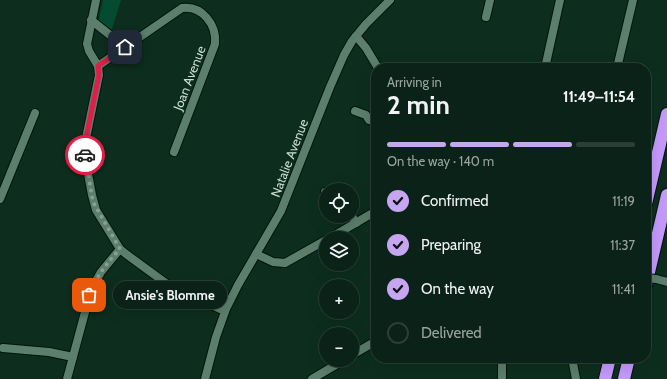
<!DOCTYPE html>
<html lang="en">
<head>
<meta charset="utf-8">
<style>
	body { margin:0; font-family:Cabin,sans-serif; background:#182f24; color:#f1f3f6; height:100vh; display:flex; flex-direction:column; font-size:15px; white-space:nowrap }
	* { box-sizing:border-box; margin:0 }
	p { font-size:13px; color:#99a4a1 }
	.icon { flex:none; width:22px; height:22px; fill:none; stroke:currentColor; stroke-width:2; stroke-linecap:round; stroke-linejoin:round }
	.map { position:relative; flex:1; overflow:hidden }
	.drawer { position:absolute; left:371px; top:63px; width:280px; height:300px; display:flex; flex-direction:column; background:#0a2217; border-radius:16px; box-shadow:0 4px 16px #0002,0 0 0 1px #2a3f36 }
	.drawer>* { flex:none }
	.tools { position:absolute; left:319px; top:183px; display:grid; gap:8px }
	.tools a { display:grid; place-items:center; width:40px; height:40px; border-radius:50%; background:#0a2217; box-shadow:0 4px 16px #0002,0 0 0 1px #2a3f36; font-size:20px }
	.pin { position:absolute; display:grid; place-items:center; width:34px; height:34px; color:#fff; margin:-17px; border-radius:8px; box-shadow:0 2px 6px #0006 }
	.courier { position:absolute; display:grid; place-items:center; width:40px; height:40px; margin:-20px; border:3px solid #e11d48; border-radius:50%; background:#fff; color:#222; box-shadow:0 1px 5px #0007 }
	.bubble { position:absolute; height:28px; border-radius:14px; background:#0a2217; box-shadow:0 4px 16px #0002,0 0 0 1px #2a3f36; font-size:13px; font-weight:800; line-height:28px; text-align:center }
	.summary em { font-style:normal; font-weight:800 }
	.summary div { display:flex; flex-direction:column-reverse }
	.summary { display:flex; align-items:center; justify-content:space-between; height:68px; padding:0 16px }
	h1 { font-size:26px; font-weight:800; line-height:30px }
	.bar { display:grid; grid-template-columns:repeat(4,1fr); gap:6px 4px; align-content:center; height:48px; padding:0 16px }
	.bar i { height:5px; border-radius:3px; background:#2a3f36 }
	.bar .selected { background:#c6a6f0 }
	.bar p { grid-column:span 4 }
	ol { padding:0 16px; list-style:none }
	li { display:flex; align-items:center; gap:12px; height:44px }
	li p { margin-inline-start:auto }
	li .icon { padding:4px; border-radius:50%; background:#c6a6f0; color:#111; stroke-width:4 }
	li:last-child { color:#99a4a1 }
	li i { width:22px; height:22px; border:2px solid #2a3f36; border-radius:50% }
	.map>svg:first-child { display:block }
	.green { fill:#044b31 }
	.lines { fill:none; stroke-linecap:round; stroke-linejoin:round }
	.minor-casing { stroke:#00150a; stroke-width:10 }
	.highway-casing { stroke:#00150a; stroke-width:14 }
	.minor { stroke:#5c7e6c; stroke-width:8 }
	.highway { stroke:#c499fb; stroke-width:12 }
	.minor-bridge-casing { stroke:#00150a; stroke-width:10; stroke-linecap:butt }
	.minor-bridge { stroke:#5c7e6c; stroke-width:8 }
	.done { stroke:#88a094; stroke-width:4; stroke-dasharray:0 7.2 }
	.route { stroke:#e11d48; stroke-width:5 }
	.labels { text-anchor:middle; stroke-width:3.5; stroke-linejoin:round; paint-order:stroke }
	.street-label { font-size:13px; fill:#cbddd3; stroke:#0d2e1f }
</style>
</head>
<body>
<div class="map">
<svg width="667" height="379" viewBox="0 0 667 379">
	<rect width="100%" height="100%" fill="#0d2e1f"/>
	<polygon class="green" points="103,0 121,0 112,29 98,23"/>
	<g class="lines">
		<g class="minor-casing">
			<g id="minor">
				<polyline points="96,0 87,44 89,51 98,66"/>
				<polyline points="486,17 490,0"/>
				<polyline points="91,20 125,47"/>
				<polyline points="356,36 366,48 378,68"/>
				<polyline points="98,66 99,75 85,143 86,163 92,195 96,210 120,249 126,254 167,284 220,309"/>
				<path d="M98,66L182,8C202,5 217,25 215,44L174,152"/>
				<polyline points="545,68 560,0"/>
				<polyline points="617,68 633,0"/>
				<polyline points="355,111 366,115 369,120 376,122"/>
				<polyline points="325,192 326,192"/>
				<polyline points="0,199 35,113"/>
				<polyline points="352,216 356,223"/>
				<polyline points="330,238 376,211"/>
				<polyline points="256,254 273,262 285,263 326,240"/>
				<polyline points="656,279 667,282"/>
				<polyline points="227,307 238,285 281,211 330,87 344,55 352,41 366,24 390,0"/>
				<polyline points="3,348 49,352 73,357"/>
				<polyline points="352,355 376,341"/>
				<polyline points="502,358 502,379"/>
				<polyline points="572,358 576,379"/>
				<polyline points="67,379 91,290 101,272 120,249"/>
				<polyline points="205,379 216,337 226,309 224,304"/>
				<polyline points="312,379 344,360"/>
			</g>
		</g>
		<g class="highway-casing">
			<g id="highway">
				<polyline points="646,204 667,114"/>
				<polyline points="646,285 667,195"/>
				<polyline points="605,379 610,358"/>
				<polyline points="624,379 629,358"/>
			</g>
		</g>
		<use href="#minor" class="minor"/>
		<use href="#highway" class="highway"/>
		<g class="minor-bridge-casing">
			<polyline id="minor-bridge" points="646,278 656,279"/>
		</g>
		<use href="#minor-bridge" class="minor-bridge"/>
	</g>
	<g class="lines">
		<path class="done" d="M85,155L93,202L120,249C107,263 96,277 89,295"/>
		<polyline class="route" points="85,155 85,143 99,75 98,66 125,47"/>
	</g>
	<g class="labels">
		<g class="street-label">
			<text transform="translate(189 78) rotate(-69)" y="5">Joan Avenue</text>
			<text transform="translate(289 158) rotate(-69)" y="5">Natalie Avenue</text>
		</g>
	</g>
</svg>
<div class="tools">
<a><svg class="icon" aria-label="locate" viewBox="0 0 24 24"><circle cx="12" cy="12" r="6"/><path d="M12 2v4M12 18v4M2 12h4M18 12h4"/></svg></a>
<a><svg class="icon" aria-label="layers" viewBox="0 0 24 24"><path d="M12 4l9 5-9 5-9-5zM3 14l9 5 9-5"/></svg></a>
<a>+</a>
<a>−</a>
</div>
<div class="pin" style="left:89px;top:295px;background:#ea580c"><svg class="icon" aria-label="bag" viewBox="0 0 24 24"><path d="M5 8h14l-1 12H6zM9 8a3 3 0 0 1 6 0"/></svg></div>
<div class="pin" style="left:125px;top:47px;background:#1f2937"><svg class="icon" aria-label="home" viewBox="0 0 24 24"><path d="M3 11l9-7 9 7M6 9v11h12V9"/></svg></div>
<div class="courier" style="left:85px;top:155px"><svg class="icon" aria-label="car" viewBox="0 0 24 24"><path d="M5 17H2v-5l4-1 3-4h7l3 4 3 1v5h-3M9 17h6M6 11h13"/><circle cx="7" cy="17" r="2"/><circle cx="17" cy="17" r="2"/></svg></div>
<div class="bubble" style="left:113px;top:281px;width:114px">Ansie's Blomme</div>
<section class="drawer">
<div class="summary"><div><h1>2 min</h1><p>Arriving in</p></div><em>11:49–11:54</em></div>
<div class="bar"><i class="selected"></i><i class="selected"></i><i class="selected"></i><i></i><p>On the way · 140 m</p></div>
<ol>
<li><svg class="icon" aria-label="check" viewBox="0 0 24 24"><path d="M5 12l5 5 9-10"/></svg>Confirmed<p>11:19</p></li>
<li><svg class="icon" aria-label="check" viewBox="0 0 24 24"><path d="M5 12l5 5 9-10"/></svg>Preparing<p>11:37</p></li>
<li><svg class="icon" aria-label="check" viewBox="0 0 24 24"><path d="M5 12l5 5 9-10"/></svg>On the way<p>11:41</p></li>
<li><i></i>Delivered</li>
</ol>
</section>
</div>
</body>
</html>
